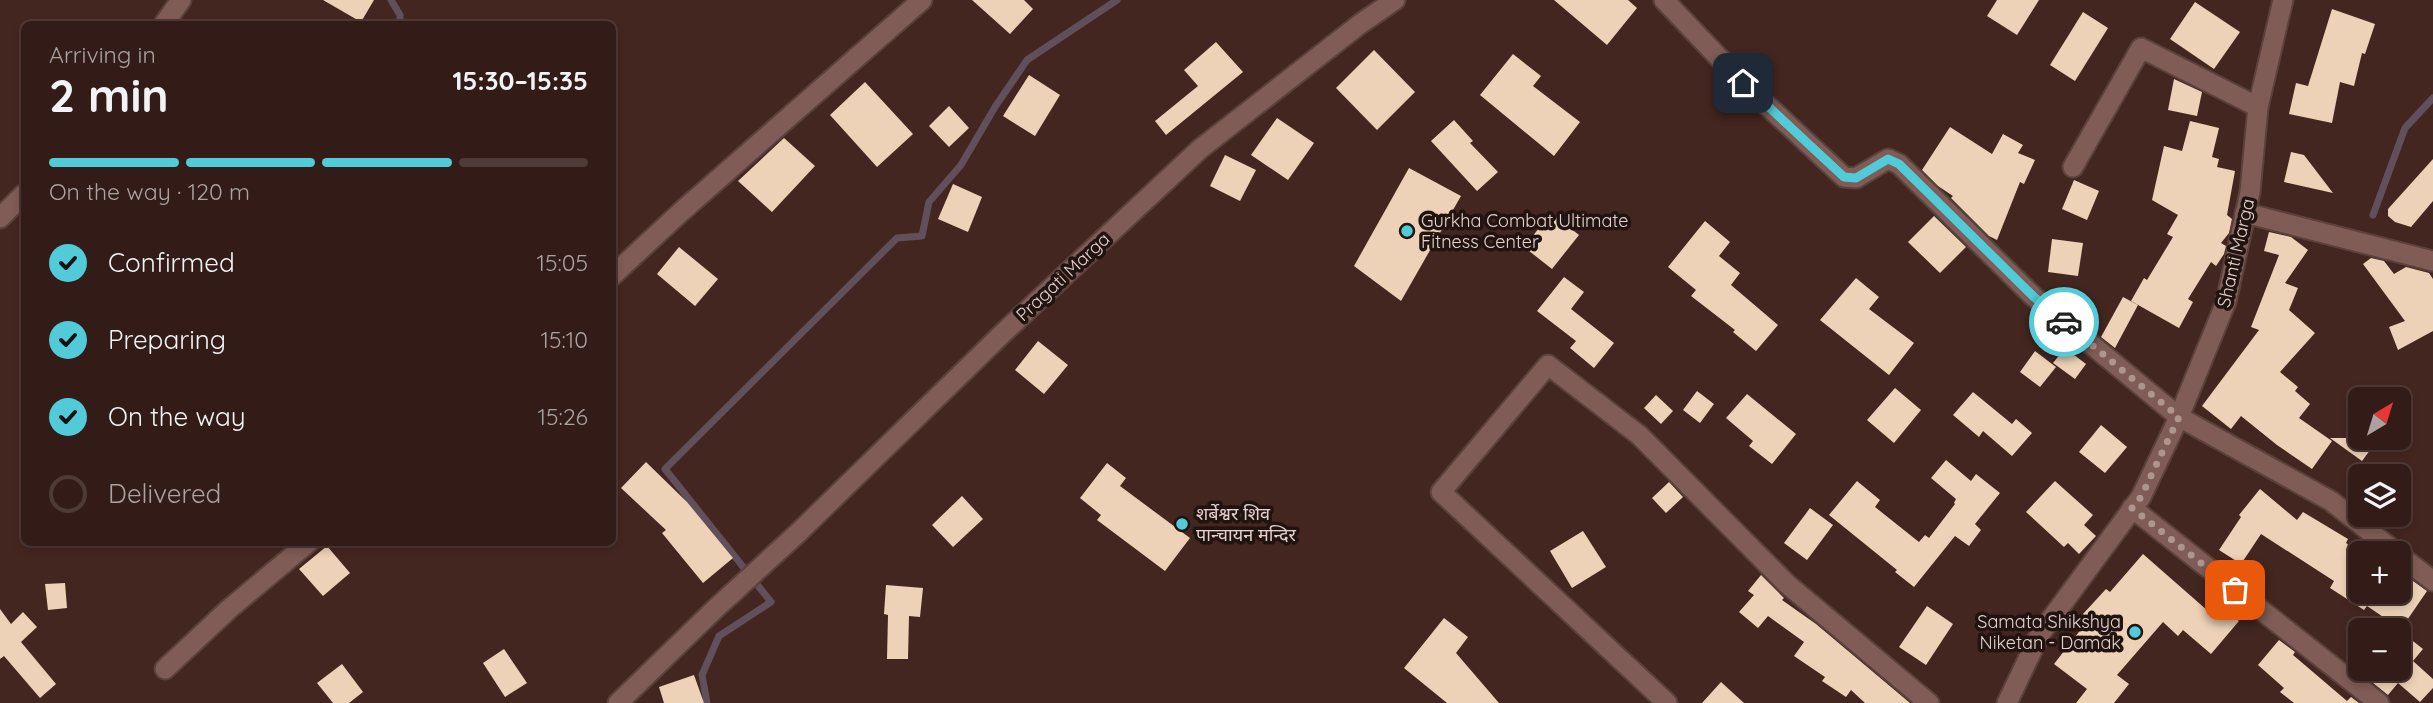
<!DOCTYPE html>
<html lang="en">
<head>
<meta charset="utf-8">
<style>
	body { margin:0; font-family:Quicksand,"Noto Sans Devanagari",sans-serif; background:#3b2521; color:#f1f3f6; height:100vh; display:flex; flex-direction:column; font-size:26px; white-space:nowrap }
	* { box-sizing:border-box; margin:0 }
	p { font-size:23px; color:#a9a1a2 }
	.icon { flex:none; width:38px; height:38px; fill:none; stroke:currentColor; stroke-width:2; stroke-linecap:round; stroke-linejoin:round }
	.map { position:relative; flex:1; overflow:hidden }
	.side { position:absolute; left:21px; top:21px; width:595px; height:525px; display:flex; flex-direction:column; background:#331c18; border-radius:10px; box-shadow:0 4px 10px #0003,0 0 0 2px #4e3a37 }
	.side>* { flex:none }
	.needle { width:46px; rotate:38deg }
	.tools { position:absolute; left:2348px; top:387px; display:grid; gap:14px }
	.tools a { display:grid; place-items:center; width:63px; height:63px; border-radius:10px; background:#331c18; box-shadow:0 4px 10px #0003,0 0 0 2px #4e3a37; font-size:35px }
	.pin { position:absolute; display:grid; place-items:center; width:60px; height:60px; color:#fff; margin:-30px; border-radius:14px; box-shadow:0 4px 10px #0006 }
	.courier { position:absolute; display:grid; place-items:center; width:70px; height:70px; margin:-35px; border:5px solid #52cbd8; border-radius:50%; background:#fff; color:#222; box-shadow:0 2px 9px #0007 }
	.headline em { font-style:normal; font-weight:800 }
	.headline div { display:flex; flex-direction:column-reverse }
	.headline { display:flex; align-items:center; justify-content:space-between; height:119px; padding:0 28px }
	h1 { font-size:46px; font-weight:800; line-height:52px }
	.bar { display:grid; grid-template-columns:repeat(4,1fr); gap:10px 7px; align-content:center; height:84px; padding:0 28px }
	.bar i { height:9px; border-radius:5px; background:#4e3a37 }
	.bar .on { background:#52cbd8 }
	.bar p { grid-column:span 4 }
	ol { padding:0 28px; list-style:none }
	li { display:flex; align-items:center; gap:21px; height:77px }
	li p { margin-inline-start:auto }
	li .icon { padding:7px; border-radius:50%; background:#52cbd8; color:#111; stroke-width:4 }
	li:last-child { color:#a9a1a2 }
	li i { width:38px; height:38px; border:4px solid #4e3a37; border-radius:50% }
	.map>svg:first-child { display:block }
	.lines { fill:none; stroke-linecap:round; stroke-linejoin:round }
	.stream { stroke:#624f5c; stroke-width:7 }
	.building { fill:#edd2b7 }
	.street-casing { stroke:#5a413c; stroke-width:23 }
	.street { stroke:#7f5c55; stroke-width:19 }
	.done { stroke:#ad9590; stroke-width:7; stroke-dasharray:0 12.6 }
	.route { stroke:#52cbd8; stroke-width:9 }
	.poi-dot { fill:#52cbd8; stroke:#211310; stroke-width:2.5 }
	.labels { text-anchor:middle; stroke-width:7; stroke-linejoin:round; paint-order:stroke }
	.poi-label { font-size:18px; fill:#e6d1cd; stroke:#211310; text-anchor:start }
	.street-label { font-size:18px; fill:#e6d1cd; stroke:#211310 }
</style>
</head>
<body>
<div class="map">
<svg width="2433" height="703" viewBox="0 0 2433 703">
	<rect width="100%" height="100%" fill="#442620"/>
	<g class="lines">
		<g class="stream">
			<polyline points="391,0 400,15 400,24"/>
			<polyline points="2373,215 2405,128 2433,98"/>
			<polyline points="707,703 702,675 719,636 771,602 665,469 897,238 922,236 929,202 961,165 995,107 1027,60 1117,0"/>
		</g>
	</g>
	<g class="building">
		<polygon points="323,0 374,0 361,22"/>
		<polygon points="972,0 1024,0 1033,9 1010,34"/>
		<polygon points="1554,0 1628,0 1637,8 1607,45"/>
		<polygon points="1997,0 2039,0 2017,35 1987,16"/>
		<polygon points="2195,2 2240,32 2214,69 2170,39"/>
		<polygon points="2332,9 2375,24 2365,54 2362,53 2354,86 2340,82 2332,123 2289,114 2296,83 2308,86"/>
		<polygon points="2083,12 2108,28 2075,81 2050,65"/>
		<polygon points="1216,42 1243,72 1166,135 1155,121 1198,86 1184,70"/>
		<polygon points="1374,50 1415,92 1377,130 1336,88"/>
		<polygon points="1513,54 1541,76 1533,86 1580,122 1554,156 1480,95"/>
		<polygon points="1029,75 1060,95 1035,136 1003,116"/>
		<polygon points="2174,79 2202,92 2197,116 2168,110"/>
		<polygon points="865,82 913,134 877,167 830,115"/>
		<polygon points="949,106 969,128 949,147 929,126"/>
		<polygon points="1277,118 1314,143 1288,180 1251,155"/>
		<polygon points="1454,120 1473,141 1470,143 1498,172 1477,191 1431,141"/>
		<polygon points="2190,121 2219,128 2212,157 2219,159 2217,167 2235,171 2227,215 2232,219 2229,233 2221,243 2226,246 2224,254 2216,266 2211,262 2188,299 2193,302 2179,328 2131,301 2144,278 2147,280 2173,237 2167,234 2178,215 2152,200 2164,146 2182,151"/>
		<polygon points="1950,127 1992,154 2003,134 2023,145 2018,153 2035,160 2024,184 2020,182 1997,240 1989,236 1951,198 1953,196 1938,186 1922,170"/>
		<polygon points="784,138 815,166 772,212 738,181"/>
		<polygon points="2291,152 2304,155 2333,193 2284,182"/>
		<polygon points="1225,155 1256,170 1240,201 1210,186"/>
		<polygon points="2433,159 2433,201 2411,227 2395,222 2388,216 2388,209"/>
		<polygon points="1409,168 1461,196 1401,301 1354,266"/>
		<polygon points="2074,180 2099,191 2087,220 2062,209"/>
		<polygon points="953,184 982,197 968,232 938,219"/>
		<polygon points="1551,213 1579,235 1552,269 1524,247"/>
		<polygon points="1934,216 1966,247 1940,273 1908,242"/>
		<polygon points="1705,221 1730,242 1719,256 1740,273 1731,285 1778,325 1756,351 1733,332 1735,330 1691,296 1696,290 1668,267"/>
		<polygon points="2269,232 2291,237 2308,250 2285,283 2298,288 2289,310 2315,333 2280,372 2298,387 2295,391 2310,404 2299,418 2332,441 2312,469 2277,445 2241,416 2231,429 2202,406 2259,330 2251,327 2279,255 2264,251"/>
		<polygon points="2052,239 2083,243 2078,276 2048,272"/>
		<polygon points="679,247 718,279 695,306 657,274"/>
		<polygon points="2371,258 2384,261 2394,274 2406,267 2429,273 2433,279 2433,331 2398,350 2389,327 2405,321 2363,264"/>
		<polygon points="1564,277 1584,292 1571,309 1614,343 1594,368 1570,348 1576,341 1537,311"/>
		<polygon points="1856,278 1879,297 1869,309 1914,343 1889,375 1820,320"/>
		<polygon points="2123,297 2138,305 2115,348 2101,337"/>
		<polygon points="1038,341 1068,365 1044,394 1015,370"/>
		<polygon points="2065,348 2086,364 2075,379 2053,363"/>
		<polygon points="2035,351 2056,367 2040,387 2020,372"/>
		<polygon points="1895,388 1921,410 1894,443 1867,420"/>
		<polygon points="1697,391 1714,404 1700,423 1683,410"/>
		<polygon points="1973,392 2012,424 2016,419 2032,433 2012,456 1983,431 1979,437 1953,415"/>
		<polygon points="1747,394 1796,434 1772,464 1749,446 1753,441 1726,418"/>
		<polygon points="1656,395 1673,411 1661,424 1644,408"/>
		<polygon points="2101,425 2127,447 2105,473 2079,452"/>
		<polygon points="2330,438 2379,438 2362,461"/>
		<polygon points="1946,460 1971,481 1976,474 2000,493 1975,524 1981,530 1969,546 1955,536 1914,587 1895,572 1897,570 1829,515 1857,481 1880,500 1875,507 1919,542 1925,535 1929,538 1955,504 1954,503 1956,499 1931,478"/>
		<polygon points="646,462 687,502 733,558 703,583 662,533 666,530 621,488"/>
		<polygon points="1107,463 1126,478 1120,486 1190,538 1165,571 1097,520 1101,515 1080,498"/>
		<polygon points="2055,481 2093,515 2084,525 2096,536 2079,554 2068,543 2064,547 2026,512"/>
		<polygon points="1669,482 1683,497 1666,513 1652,498"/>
		<polygon points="2260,489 2297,520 2303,512 2348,539 2346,543 2361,553 2361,592 2375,592 2386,599 2391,592 2399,592 2399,571 2427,591 2401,629 2367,606 2364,610 2330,588 2334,581 2261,534 2241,564 2219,550 2241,517 2239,515"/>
		<polygon points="962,496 983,519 953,547 932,525"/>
		<polygon points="1810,508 1833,525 1807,560 1784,543"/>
		<polygon points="1583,531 1606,567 1572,588 1550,551"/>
		<polygon points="327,546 350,573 323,596 299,569"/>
		<polygon points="2143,554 2208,611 2216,601 2239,621 2211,654 2183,630 2178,636 2163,622 2117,675 2129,684 2114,703 2076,703 2087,689 2054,664 2089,619 2083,614 2106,589 2110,592"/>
		<polygon points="1761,575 1784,598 1782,600 1816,624 1910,703 1865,703 1851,690 1846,697 1822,681 1825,677 1794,656 1804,642 1768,616 1758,628 1739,612 1754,595 1748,591"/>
		<polygon points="65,583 67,608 48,610 45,584"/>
		<polygon points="886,585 923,588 920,617 909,616 908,659 887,659 888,615 884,614"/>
		<polygon points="1927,606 1953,624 1926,665 1899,647"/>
		<polygon points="0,609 11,624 23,612 37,627 21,642 56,684 40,698 4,656 0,659"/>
		<polygon points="1444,618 1468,637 1456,653 1499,703 1447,703 1404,668"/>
		<polygon points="2399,630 2423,649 2413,661 2433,679 2433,688 2420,702 2398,683 2388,695 2368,679 2377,668 2399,668"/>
		<polygon points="2279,640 2295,652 2293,655 2347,701 2351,697 2359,703 2294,703 2280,692 2284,688 2258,665"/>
		<polygon points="504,649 527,683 505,697 483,663"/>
		<polygon points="342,664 363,692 349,703 333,703 317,683"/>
		<polygon points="694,675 704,703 664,703 659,687"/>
		<polygon points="1721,682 1744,703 1702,703"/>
	</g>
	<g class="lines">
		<g class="street-casing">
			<g id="street">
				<polyline points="1664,0 1743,83 1844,177 1856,178 1888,159 1899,164 2034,297 2179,417 2331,501 2397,553"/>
				<polyline points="164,24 181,0"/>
				<polyline points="2073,167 2141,48 2258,107"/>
				<polyline points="2245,213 2433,261"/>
				<polyline points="0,218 24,194"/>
				<polyline points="612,276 682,211 922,0"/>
				<polyline points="2132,508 2379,703"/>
				<polyline points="2399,555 2433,581"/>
				<polyline points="165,669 229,609 309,542"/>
				<polyline points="618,703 715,609 799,532 1002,334 1200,149 1360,24 1395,0"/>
				<polyline points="1667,703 1441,492 1548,365 1639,435 1787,584 1929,703"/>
				<polyline points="2007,703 2040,634 2141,497 2179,417 2226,302 2250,192 2258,107 2283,0"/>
			</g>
		</g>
		<use href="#street" class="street"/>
	</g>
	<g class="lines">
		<polyline class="done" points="2064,322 2179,417 2141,497 2132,508 2235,590"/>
		<polyline class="route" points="1743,83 1844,177 1856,178 1888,159 1899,164 2034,297 2064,322"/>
	</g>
	<g class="poi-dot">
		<circle cx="1407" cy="231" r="7"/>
		<circle cx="1182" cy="524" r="7"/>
		<circle cx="2135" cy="632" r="7"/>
	</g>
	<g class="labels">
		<g class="poi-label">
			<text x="1421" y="227">Gurkha Combat Ultimate<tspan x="1421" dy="21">Fitness Center</tspan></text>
			<text x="1196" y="520">शर्बेश्वर शिव<tspan x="1196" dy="21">पान्चायन मन्दिर</tspan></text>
			<text x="2121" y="628" text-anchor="end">Samata Shikshya<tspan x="2121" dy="21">Niketan - Damak</tspan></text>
		</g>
		<g class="street-label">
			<text transform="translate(2236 253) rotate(-77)" y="6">Shanti Marga</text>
			<text transform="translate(1063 277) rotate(-43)" y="6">Pragati Marga</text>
		</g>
	</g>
</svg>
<div class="tools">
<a><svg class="needle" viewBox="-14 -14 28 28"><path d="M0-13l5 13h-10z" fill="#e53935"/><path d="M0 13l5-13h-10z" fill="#a9a1a2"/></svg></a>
<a><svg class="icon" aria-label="layers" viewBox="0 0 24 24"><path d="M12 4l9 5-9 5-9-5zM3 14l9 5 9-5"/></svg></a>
<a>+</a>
<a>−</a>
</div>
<div class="pin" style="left:2235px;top:590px;background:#ea580c"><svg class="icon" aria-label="bag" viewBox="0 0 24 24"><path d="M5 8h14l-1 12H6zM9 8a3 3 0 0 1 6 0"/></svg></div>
<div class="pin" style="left:1743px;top:83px;background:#1f2937"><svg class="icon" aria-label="home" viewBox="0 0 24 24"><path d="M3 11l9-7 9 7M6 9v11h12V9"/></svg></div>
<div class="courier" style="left:2064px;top:322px"><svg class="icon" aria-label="car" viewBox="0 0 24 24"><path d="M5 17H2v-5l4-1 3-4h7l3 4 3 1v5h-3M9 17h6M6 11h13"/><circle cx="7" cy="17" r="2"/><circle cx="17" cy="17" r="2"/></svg></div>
<section class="side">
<div class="headline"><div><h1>2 min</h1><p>Arriving in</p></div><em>15:30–15:35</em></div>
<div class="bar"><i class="on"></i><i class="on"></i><i class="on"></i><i></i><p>On the way · 120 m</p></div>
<ol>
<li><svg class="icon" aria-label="check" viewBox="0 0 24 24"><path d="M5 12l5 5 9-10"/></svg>Confirmed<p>15:05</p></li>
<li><svg class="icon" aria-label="check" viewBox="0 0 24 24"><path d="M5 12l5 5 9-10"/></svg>Preparing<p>15:10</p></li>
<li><svg class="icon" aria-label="check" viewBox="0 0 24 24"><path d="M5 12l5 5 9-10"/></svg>On the way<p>15:26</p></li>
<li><i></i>Delivered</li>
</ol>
</section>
</div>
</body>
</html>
